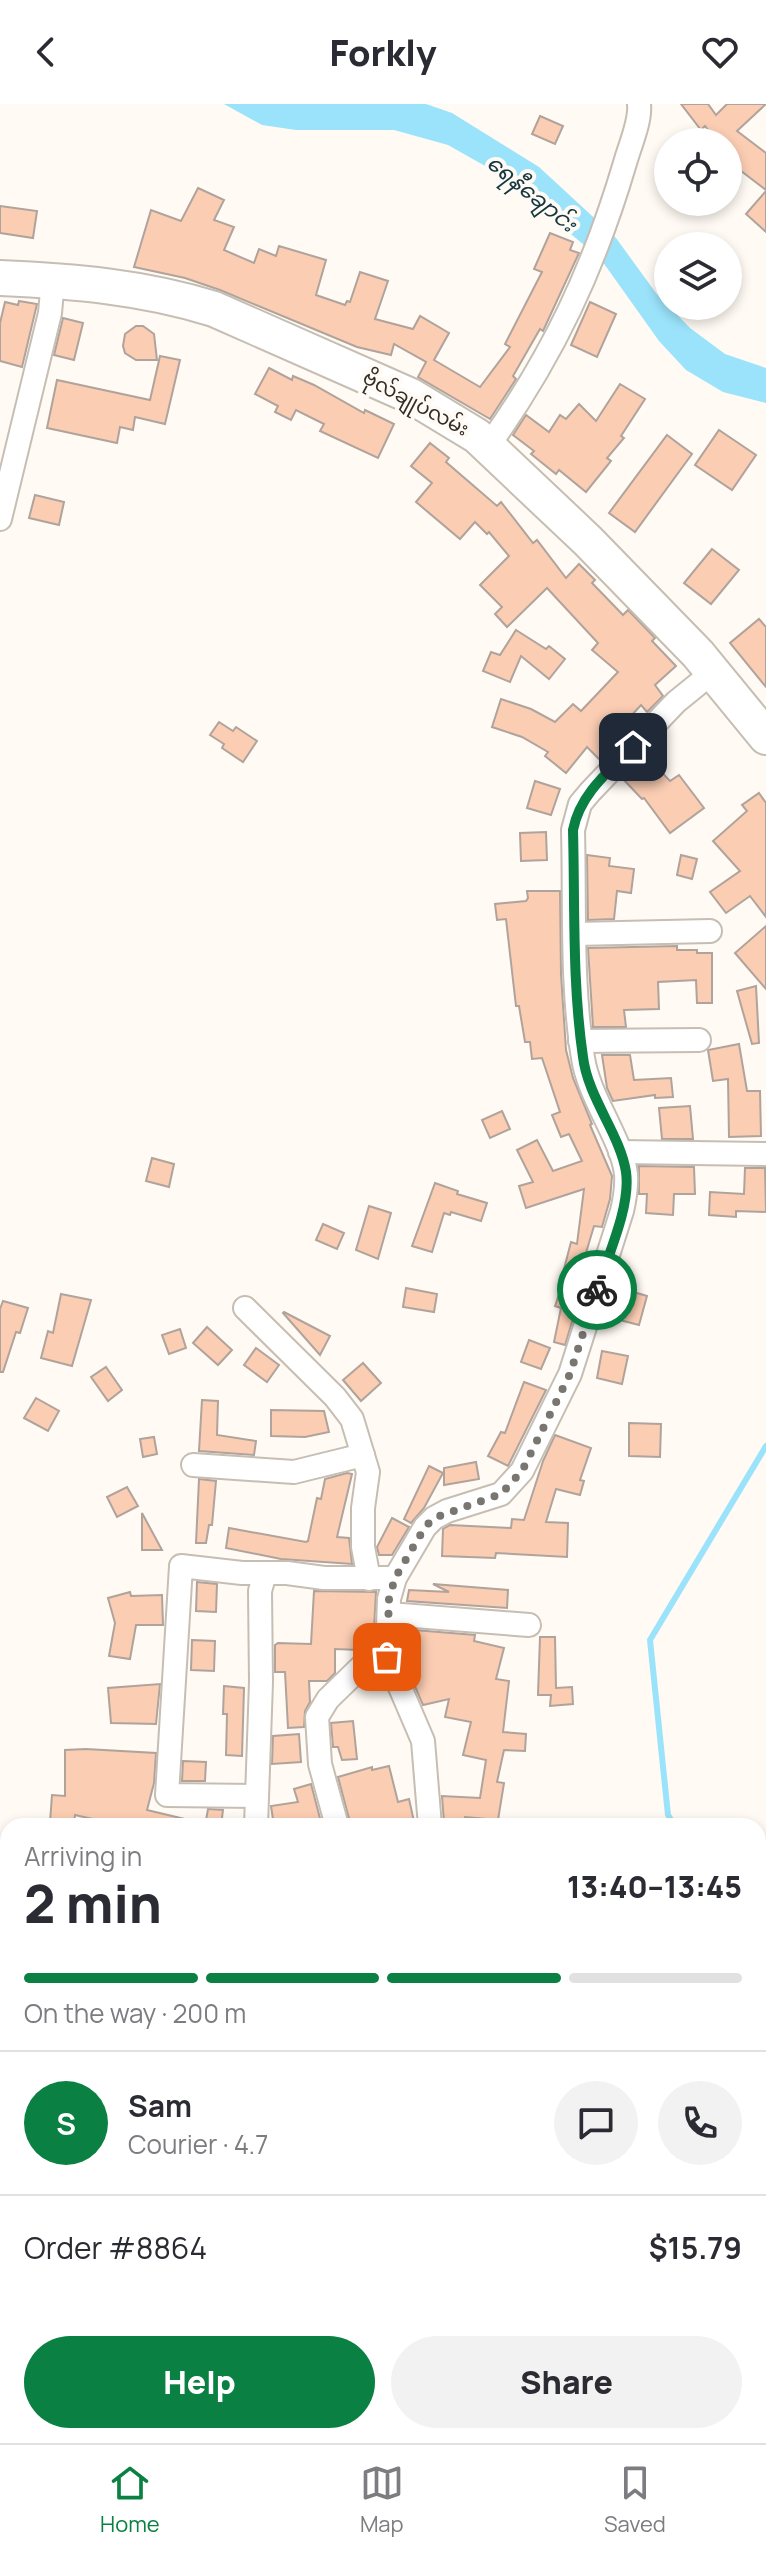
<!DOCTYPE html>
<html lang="en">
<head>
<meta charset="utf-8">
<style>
	body { margin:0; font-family:Manrope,"Noto Sans Myanmar",sans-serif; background:#f2f2f3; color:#2b2b33; height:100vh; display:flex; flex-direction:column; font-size:30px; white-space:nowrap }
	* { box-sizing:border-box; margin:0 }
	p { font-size:26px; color:#7c7c81 }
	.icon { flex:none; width:44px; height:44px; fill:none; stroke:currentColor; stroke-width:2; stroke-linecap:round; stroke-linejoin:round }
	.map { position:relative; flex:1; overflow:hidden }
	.drawer { position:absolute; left:0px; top:1714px; width:766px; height:626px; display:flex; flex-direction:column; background:#fff; border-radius:24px 24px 0 0; box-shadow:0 4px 12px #0003 }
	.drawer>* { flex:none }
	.controls { position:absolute; left:654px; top:24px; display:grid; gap:16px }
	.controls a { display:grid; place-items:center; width:88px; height:88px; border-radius:50%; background:#fff; box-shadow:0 4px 12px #0003; font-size:40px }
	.pin { position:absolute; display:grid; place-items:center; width:68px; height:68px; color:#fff; margin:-34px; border-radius:16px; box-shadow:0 4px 12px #0006 }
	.courier { position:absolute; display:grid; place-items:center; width:80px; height:80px; margin:-40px; border:6px solid #0b8043; border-radius:50%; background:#fff; color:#222; box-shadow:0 2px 10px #0007 }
	.overview em { font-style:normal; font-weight:800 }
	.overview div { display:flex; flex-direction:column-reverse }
	.overview { display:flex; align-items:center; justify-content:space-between; height:136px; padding:0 24px }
	h1 { font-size:52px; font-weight:800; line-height:60px }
	.bar { display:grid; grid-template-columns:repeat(4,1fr); gap:12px 8px; align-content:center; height:96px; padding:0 24px }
	.bar i { height:10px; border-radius:6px; background:#e1e1e2 }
	.bar .current { background:#0b8043 }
	.bar p { grid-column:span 4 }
	.line { display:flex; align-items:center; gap:20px; padding:0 24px; border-top:2px solid #e1e1e2 }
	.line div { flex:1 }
	.round { display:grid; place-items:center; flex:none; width:84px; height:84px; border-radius:42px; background:#f2f2f3 }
	.button { display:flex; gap:16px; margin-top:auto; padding:16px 24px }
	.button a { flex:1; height:92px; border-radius:48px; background:#0b8043; color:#fff; font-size:32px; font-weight:800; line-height:92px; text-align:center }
	.button a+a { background:#f2f2f3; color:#2b2b33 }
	header { display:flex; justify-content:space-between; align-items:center; height:104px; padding:0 24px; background:#fff; font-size:36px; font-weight:800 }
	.menu { display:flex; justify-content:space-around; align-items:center; height:112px; border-top:2px solid #e1e1e2; background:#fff; font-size:22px; color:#7c7c81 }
	.menu a { display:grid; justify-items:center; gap:4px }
	.menu .current { color:#0b8043 }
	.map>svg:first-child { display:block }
	.water { fill:#9be3fb }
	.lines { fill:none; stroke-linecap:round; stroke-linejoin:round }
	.stream { stroke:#9be3fb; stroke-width:6 }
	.building { fill:#fbcdb3; stroke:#b0a39c; stroke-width:2 }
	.street-casing { stroke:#c6beb3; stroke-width:26 }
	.primary-casing { stroke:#c6beb3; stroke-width:38 }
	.street { stroke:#fff; stroke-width:22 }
	.primary { stroke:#fff; stroke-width:34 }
	.done { stroke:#797570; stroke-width:8; stroke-dasharray:0 14.4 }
	.route { stroke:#0b8043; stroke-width:10 }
	.labels { text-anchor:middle; stroke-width:8; stroke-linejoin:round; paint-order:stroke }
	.street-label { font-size:20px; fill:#312e2a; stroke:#fffaf3 }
	.water-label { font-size:22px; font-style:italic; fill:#133640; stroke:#fffaf3 }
</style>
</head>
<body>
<header><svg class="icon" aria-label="back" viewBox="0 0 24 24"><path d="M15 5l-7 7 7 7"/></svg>Forkly<svg class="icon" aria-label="heart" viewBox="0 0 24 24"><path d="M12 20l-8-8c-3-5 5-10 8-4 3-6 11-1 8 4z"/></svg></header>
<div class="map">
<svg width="766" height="2339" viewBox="0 0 766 2339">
	<rect width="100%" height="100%" fill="#fffaf3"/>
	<polygon class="water" points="224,0 426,0 452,9 539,63 616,134 656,189 690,224 725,250 766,264 766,299 723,288 686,266 659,237 600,154 494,67 448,41 394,26 296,26 262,21"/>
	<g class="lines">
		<g class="stream">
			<polyline points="675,1722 668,1711 650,1536 766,1342"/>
			<polyline points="758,1854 766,1867"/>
			<polyline points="758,2131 766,2125"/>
			<polyline points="193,2339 220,2332"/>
		</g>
	</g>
	<g class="building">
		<polygon points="681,0 708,0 716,11 727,0 766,0 737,27 766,49 766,86 728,57 728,38 717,38 705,22 701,26"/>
		<polygon points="540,12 563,22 555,40 532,30"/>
		<polygon points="198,84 224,96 214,116 234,123 224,146 254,159 259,145 276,152 279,142 326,156 316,191 345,201 347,197 350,198 360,168 388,177 375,215 413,225 420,212 449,229 434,256 480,283 510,243 505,240 542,168 534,165 550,129 573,138 570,146 579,149 543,227 540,225 513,272 516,275 490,315 418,273 426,258 394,240 391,251 357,243 220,186 185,174 134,163 151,106 181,117"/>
		<polygon points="766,87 766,128 746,110"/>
		<polygon points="0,102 37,107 33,134 0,129"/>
		<polygon points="19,197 37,200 22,263 0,257 0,219 5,198 18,201"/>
		<polygon points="590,198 616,210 597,253 571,241"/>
		<polygon points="63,214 83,219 74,256 54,251"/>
		<polygon points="136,222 143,222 154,230 157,256 136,256 125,249 123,242 125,230"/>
		<polygon points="160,252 180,256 165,320 135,313 133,326 120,323 117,339 47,324 57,276 150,296"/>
		<polygon points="269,264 292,276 293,272 314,281 364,309 365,306 394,320 378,354 320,327 324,320 296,306 291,316 275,308 278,302 255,290"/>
		<polygon points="620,280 645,295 621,332 624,334 607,354 611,357 586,388 559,366 556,370 531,350 534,347 513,331 526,311 549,328 560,311 566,315 579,300 596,317"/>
		<polygon points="719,326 756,351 732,386 695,361"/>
		<polygon points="667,331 692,350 635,428 609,409"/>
		<polygon points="430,339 449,354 446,358 497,402 501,398 533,439 537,436 566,474 579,460 595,476 592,479 623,511 628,506 655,534 652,537 676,562 655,581 663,592 647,608 641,601 608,637 614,643 601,657 587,643 566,669 545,652 548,648 522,633 492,623 501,595 531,605 555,618 573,600 581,607 618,568 592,546 598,539 547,484 507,523 495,510 502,503 480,481 509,452 489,428 487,430 475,418 460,435 416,398 432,379 411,362"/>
		<polygon points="35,391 64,398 59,421 29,414"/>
		<polygon points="712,445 739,466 711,500 684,479"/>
		<polygon points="759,515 766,523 766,583 730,539"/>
		<polygon points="516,526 546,545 549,542 565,555 549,575 521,552 510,578 483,567 491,548 500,551"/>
		<polygon points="219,618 233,627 236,623 257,637 243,658 222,644 224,640 210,631"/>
		<polygon points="645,651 670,677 679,671 704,704 670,729 644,694 642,695 622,674"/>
		<polygon points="535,677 560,685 551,711 527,704"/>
		<polygon points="759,689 766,699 766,813 750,792 726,809 710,788 740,767 713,737 747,707 742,701"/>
		<polygon points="546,728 547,756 521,757 520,729"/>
		<polygon points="587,751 610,754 609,762 634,765 631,789 617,787 614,815 588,816"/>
		<polygon points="681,751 697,755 692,775 677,771"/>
		<polygon points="527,787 560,787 561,870 566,946 573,974 592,1020 590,1021 612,1072 610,1095 602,1123 594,1122 580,1169 564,1165 571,1138 577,1140 584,1085 526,1104 519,1082 533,1078 517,1046 537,1036 553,1067 582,1057 569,1030 561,1033 552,1011 560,1008 542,954 532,955 530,938 525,938 519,902 516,902 506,815 497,816 495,800 526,797 528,794"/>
		<polygon points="766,822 766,885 735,849"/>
		<polygon points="677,842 677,846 697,846 697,849 712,849 712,899 697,899 696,876 658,878 659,905 624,906 626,923 593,923 588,844"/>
		<polygon points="756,882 759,939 752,940 737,887"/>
		<polygon points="739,940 747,987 760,987 761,1032 729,1033 728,975 713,977 708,946"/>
		<polygon points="602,951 630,951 634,976 671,974 673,993 655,994 655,991 613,997 607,984"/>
		<polygon points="690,1002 693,1035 662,1035 659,1004"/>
		<polygon points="502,1007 510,1025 490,1034 482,1016"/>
		<polygon points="152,1054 174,1060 169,1083 146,1077"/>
		<polygon points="639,1062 694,1063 695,1090 674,1090 673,1111 646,1109 647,1090 639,1090"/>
		<polygon points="745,1064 765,1064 766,1108 736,1107 736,1113 709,1111 710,1088 744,1090"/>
		<polygon points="435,1079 458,1087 457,1090 487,1099 481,1117 451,1108 450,1111 444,1109 432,1148 412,1142"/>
		<polygon points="369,1102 391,1109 378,1155 356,1146"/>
		<polygon points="323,1120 344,1129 337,1145 316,1136"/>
		<polygon points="562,1182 581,1188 565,1241 554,1238 561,1204 555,1202"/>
		<polygon points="406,1184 437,1190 434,1208 403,1203"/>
		<polygon points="620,1184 647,1192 639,1221 612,1214"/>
		<polygon points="61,1190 91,1196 72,1262 41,1254 48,1227 53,1229"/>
		<polygon points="3,1197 28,1204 20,1229 16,1228 3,1268 0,1268 0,1205"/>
		<polygon points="284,1208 330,1232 320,1251 283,1209"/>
		<polygon points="207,1223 232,1246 218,1261 193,1239"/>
		<polygon points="180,1225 186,1244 169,1250 162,1231"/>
		<polygon points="529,1236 550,1244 541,1265 521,1258"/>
		<polygon points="256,1244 279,1261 267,1278 244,1261"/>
		<polygon points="602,1247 628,1252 622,1280 597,1274"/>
		<polygon points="363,1259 381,1279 361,1297 343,1276"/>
		<polygon points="106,1263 122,1286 108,1297 91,1273"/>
		<polygon points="524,1278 546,1286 508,1362 488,1352 501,1328 505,1329"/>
		<polygon points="36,1294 59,1307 48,1327 24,1314"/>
		<polygon points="202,1296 218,1297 217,1331 256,1337 254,1351 199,1347"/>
		<polygon points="271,1306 324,1307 329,1328 305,1333 271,1332"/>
		<polygon points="629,1319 661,1320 660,1353 629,1352"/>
		<polygon points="555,1331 591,1344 580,1376 584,1377 580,1391 556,1385 546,1418 568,1419 567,1453 496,1449 495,1454 442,1452 443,1425 450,1421 511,1424 512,1415 524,1416 543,1357"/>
		<polygon points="154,1333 157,1350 143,1353 140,1335"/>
		<polygon points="476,1358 479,1375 444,1381 444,1364"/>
		<polygon points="429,1362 443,1369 424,1404 411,1419 404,1415"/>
		<polygon points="347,1369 352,1370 337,1433 349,1434 352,1460 281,1455 226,1444 229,1424 306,1438 308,1437 317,1394 321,1395 325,1375"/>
		<polygon points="199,1375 216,1377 212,1421 209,1421 206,1439 196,1439"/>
		<polygon points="127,1383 138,1402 117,1413 107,1393"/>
		<polygon points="142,1409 162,1446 142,1446"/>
		<polygon points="392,1414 409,1423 392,1451 379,1451 377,1443"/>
		<polygon points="197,1478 217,1480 216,1508 196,1507"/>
		<polygon points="433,1480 508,1486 507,1504 407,1497 409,1486 449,1488"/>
		<polygon points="314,1487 376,1488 373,1542 360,1546 335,1545 335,1569 327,1577 309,1577 310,1598 305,1607 304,1623 288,1624 285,1568 275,1568 275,1541 278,1539 311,1540"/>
		<polygon points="130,1488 131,1492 162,1491 163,1521 136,1521 130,1555 109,1552 115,1519 108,1494"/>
		<polygon points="402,1525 475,1531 474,1537 504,1544 496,1575 509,1577 503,1628 526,1630 525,1647 504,1646 497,1678 504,1679 498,1716 465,1713 464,1719 444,1718 442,1692 480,1694 486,1656 463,1651 471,1618 445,1613 449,1595 423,1601 401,1550"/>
		<polygon points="540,1533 555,1533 556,1584 572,1583 573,1600 550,1602 551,1591 538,1591"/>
		<polygon points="192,1536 215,1537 214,1567 191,1566"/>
		<polygon points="160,1580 156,1620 111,1619 108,1584"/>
		<polygon points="224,1582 244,1584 242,1652 226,1651 227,1610 223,1610"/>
		<polygon points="353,1617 357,1655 342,1656 338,1643 333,1643 331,1619"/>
		<polygon points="299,1630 301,1658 272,1660 273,1632"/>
		<polygon points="86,1645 156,1649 154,1679 147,1706 189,1716 188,1722 123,1722 75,1711 74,1720 50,1718 52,1691 65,1692 65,1646"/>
		<polygon points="183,1657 206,1658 205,1677 182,1677"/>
		<polygon points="389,1662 398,1698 409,1695 415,1722 351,1722 338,1673 372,1663 372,1666"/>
		<polygon points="311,1680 322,1722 274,1722 271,1702 298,1698 294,1685"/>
		<polygon points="208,1705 223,1706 221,1722 205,1722"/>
	</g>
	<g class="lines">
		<g class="street-casing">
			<g id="street">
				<path d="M489,341C553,252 594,164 625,59C630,41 641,17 639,0"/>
				<polyline points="0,415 50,209 53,176"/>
				<polyline points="575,830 710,827"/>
				<polyline points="580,937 699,936"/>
				<polyline points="620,1048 766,1050"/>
				<polyline points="245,1204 335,1293 352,1315 368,1368 363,1404 363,1443 369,1475"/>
				<polyline points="193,1361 294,1368 363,1351"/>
				<polyline points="389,1510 529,1521"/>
				<polyline points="256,1692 167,1691 181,1462 242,1469 287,1469 324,1474 395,1474"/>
				<polyline points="256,1722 261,1578 260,1487 265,1469"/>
				<polyline points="337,1722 320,1660 317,1613 328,1595 365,1559 387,1553"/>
				<path d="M430,1722L423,1637L387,1553L389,1495L395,1474L425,1423L434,1414L447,1407L501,1390L522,1367L570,1270L622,1107C625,1094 627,1083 626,1070C622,1035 589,994 583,954C571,880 575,802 573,726L580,700L590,688L676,598L713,568"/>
			</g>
		</g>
		<g class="primary-casing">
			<path id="primary" d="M0,174C72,177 144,183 214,205L411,292L477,332L588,437L698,550L766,633"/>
		</g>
		<use href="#street" class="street"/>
		<use href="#primary" class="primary"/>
	</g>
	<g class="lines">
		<polyline class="done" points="387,1553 389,1495 395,1474 425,1423 434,1414 501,1390 522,1367 570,1270 597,1186"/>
		<path class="route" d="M597,1186C607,1153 631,1103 626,1068C620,1030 588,994 583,953C572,878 575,801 573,726C580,690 608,668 633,643"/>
	</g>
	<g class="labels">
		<g class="street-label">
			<text transform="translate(416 299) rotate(28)" y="7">ဗိုလ်‌ချုပ်‌လမ်း</text>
		</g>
		<g class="water-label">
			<text transform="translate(532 89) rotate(39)" y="8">ရေနီချောင်း</text>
		</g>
	</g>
</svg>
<div class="controls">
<a><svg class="icon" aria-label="locate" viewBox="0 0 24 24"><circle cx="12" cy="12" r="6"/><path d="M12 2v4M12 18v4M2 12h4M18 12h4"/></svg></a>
<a><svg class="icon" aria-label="layers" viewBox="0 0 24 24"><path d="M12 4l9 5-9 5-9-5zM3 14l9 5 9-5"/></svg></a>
</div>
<div class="pin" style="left:387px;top:1553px;background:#ea580c"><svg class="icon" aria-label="bag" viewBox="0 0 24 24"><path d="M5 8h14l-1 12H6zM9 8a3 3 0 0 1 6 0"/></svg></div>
<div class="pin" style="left:633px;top:643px;background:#1f2937"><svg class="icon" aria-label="home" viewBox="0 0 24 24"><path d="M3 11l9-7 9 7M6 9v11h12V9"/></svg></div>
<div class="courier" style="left:597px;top:1186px"><svg class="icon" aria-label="bike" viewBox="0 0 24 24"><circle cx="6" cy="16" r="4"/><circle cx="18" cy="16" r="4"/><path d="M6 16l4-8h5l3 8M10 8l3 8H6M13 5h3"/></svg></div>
<section class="drawer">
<div class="overview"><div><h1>2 min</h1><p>Arriving in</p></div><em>13:40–13:45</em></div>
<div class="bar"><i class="current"></i><i class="current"></i><i class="current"></i><i></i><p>On the way · 200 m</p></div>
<div class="line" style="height:144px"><b class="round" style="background:#0b8043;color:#fff">S</b><div><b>Sam</b><p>Courier · 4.7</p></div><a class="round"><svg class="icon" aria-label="chat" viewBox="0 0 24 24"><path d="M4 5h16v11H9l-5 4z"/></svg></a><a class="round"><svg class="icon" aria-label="phone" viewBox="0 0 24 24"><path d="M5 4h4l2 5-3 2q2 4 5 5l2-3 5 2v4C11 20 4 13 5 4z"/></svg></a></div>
<div class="line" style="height:104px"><div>Order #8864</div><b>$15.79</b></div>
<div class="button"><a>Help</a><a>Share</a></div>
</section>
</div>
<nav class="menu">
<a class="current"><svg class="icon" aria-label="home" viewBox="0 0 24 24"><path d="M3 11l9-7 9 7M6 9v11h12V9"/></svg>Home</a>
<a><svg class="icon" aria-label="map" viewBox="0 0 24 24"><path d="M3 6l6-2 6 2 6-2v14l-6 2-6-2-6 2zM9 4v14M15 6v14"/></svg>Map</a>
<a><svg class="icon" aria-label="saved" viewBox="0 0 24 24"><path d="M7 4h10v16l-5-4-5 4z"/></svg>Saved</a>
</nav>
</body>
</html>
